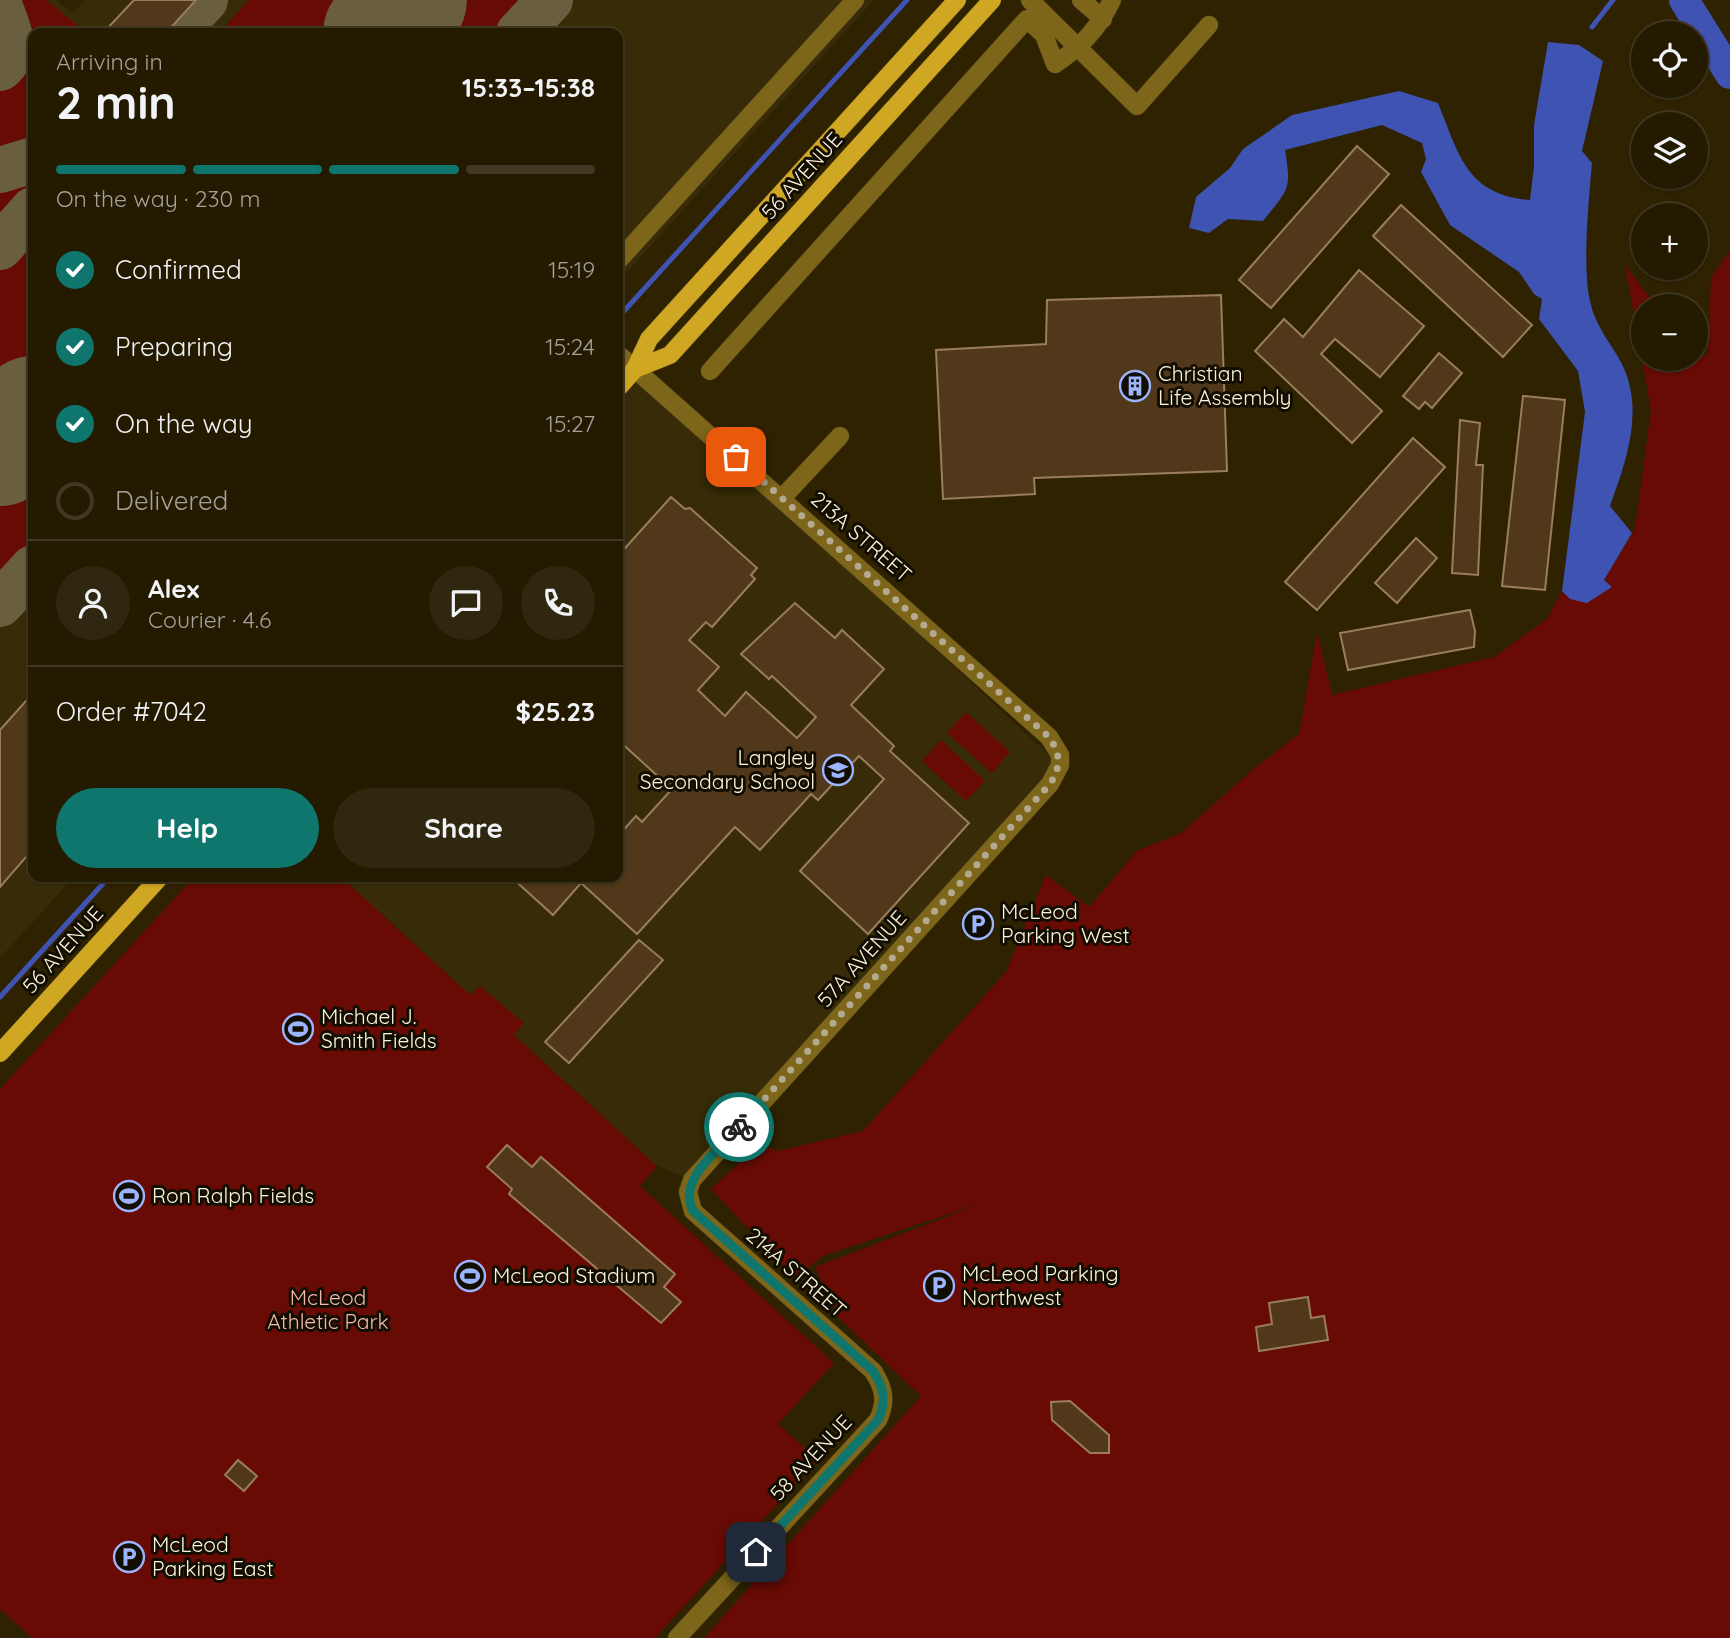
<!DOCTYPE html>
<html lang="en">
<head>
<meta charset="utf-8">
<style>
	body { margin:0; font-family:Quicksand,sans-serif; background:#2f270f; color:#f1f3f6; height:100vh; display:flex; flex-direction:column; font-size:26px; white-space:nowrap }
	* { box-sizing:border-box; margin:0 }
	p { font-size:23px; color:#a3a199 }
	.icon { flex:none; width:38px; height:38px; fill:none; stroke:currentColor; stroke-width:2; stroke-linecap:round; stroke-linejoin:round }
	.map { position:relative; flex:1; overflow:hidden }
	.sheet { position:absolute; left:28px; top:28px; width:595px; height:854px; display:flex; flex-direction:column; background:#231a00; border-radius:14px; box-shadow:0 2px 5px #0004,0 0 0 2px #403822 }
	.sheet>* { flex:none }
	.fabs { position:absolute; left:1631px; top:21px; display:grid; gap:14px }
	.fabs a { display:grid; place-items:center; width:77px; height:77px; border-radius:50%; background:#231a00; box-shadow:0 2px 5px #0004,0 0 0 2px #403822; font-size:35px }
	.pin { position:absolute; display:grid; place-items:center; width:60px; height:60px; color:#fff; margin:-30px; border-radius:14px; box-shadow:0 4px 10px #0006 }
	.courier { position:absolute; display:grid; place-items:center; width:70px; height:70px; margin:-35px; border:5px solid #0f766e; border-radius:50%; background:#fff; color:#222; box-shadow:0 2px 9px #0007 }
	.overview em { font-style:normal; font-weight:700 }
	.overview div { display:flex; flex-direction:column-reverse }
	.overview { display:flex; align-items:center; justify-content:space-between; height:119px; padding:0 28px }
	h1 { font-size:46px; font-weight:700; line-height:52px }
	.bar { display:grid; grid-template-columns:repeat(4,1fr); gap:10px 7px; align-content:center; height:84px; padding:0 28px }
	.bar i { height:9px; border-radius:5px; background:#403822 }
	.bar .current { background:#0f766e }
	.bar p { grid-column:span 4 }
	.line { display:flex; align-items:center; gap:18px; padding:0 28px; border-top:2px solid #403822 }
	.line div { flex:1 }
	.round { display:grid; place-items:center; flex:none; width:74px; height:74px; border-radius:37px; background:#2f270f }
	ol { padding:0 28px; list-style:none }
	li { display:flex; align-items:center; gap:21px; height:77px }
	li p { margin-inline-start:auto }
	li .icon { padding:7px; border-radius:50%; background:#0f766e; color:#fff; stroke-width:4 }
	li:last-child { color:#a3a199 }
	li i { width:38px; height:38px; border:4px solid #403822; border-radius:50% }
	.primary-button { display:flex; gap:14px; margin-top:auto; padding:14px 28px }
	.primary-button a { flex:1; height:80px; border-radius:42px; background:#0f766e; color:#fff; font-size:28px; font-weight:700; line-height:80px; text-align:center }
	.primary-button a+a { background:#2f270f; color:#f1f3f6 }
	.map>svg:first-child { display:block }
	.built { fill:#372c07 }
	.green { fill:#680b04 }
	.water { fill:#3e53b2 }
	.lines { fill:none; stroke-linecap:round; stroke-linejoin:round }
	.stream { stroke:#3e53b2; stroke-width:5 }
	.river { stroke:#3e53b2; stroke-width:30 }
	.taxiway { stroke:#6a5e40; stroke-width:46 }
	.runway { stroke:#6a5e40; stroke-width:114 }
	.building { fill:#51381a; stroke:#997d5d; stroke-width:2 }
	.minor-casing { stroke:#4c3f1f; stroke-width:19 }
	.major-casing { stroke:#4c3f1f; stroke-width:19 }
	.minor { stroke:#7d6519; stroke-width:18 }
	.major { stroke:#d0a722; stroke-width:18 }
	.done { stroke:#b4aa91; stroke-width:7; stroke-dasharray:0 12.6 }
	.route { stroke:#0f766e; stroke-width:9 }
	.labels { text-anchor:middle; stroke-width:6; stroke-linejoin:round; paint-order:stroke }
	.street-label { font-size:21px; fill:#fcf4df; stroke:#120d01 }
	.poi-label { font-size:21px; fill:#fcf4df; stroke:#120d01; text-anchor:start }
	.park-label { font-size:21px; fill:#f5b8ad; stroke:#120d01 }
</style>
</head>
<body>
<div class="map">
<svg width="1730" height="1638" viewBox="0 0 1730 1638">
	<rect width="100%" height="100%" fill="#2f2200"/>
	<g class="built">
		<polygon points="0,0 57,0 72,14 85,0 874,0 618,282 618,33 33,33 33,877 74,877 0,958"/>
		<polygon points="628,363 1060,765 692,1180 657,1166 341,877 618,877 618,374"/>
	</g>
	<g class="green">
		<path d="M16,0H46L87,33H33V152L0,163V77C36,60 27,31 16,0Z"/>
		<polygon points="249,0 371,0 341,33 219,33"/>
		<polygon points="451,0 538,0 507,33 420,33"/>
		<polygon points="33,168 33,370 0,406 0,179"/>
		<polygon points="1730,250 1730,1638 704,1638 921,1396 838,1317 815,1267 983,1203 825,1255 794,1277 711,1189 759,1145 778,1151 863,1131 1006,972 1046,875 1089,907 1137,851 1181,833 1250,772 1299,734 1317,633 1332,695 1494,657 1547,619 1562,591 1570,599 1612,587 1604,580 1635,529 1651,410 1625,265 1656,306 1643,306 1643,359 1696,359 1708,355 1711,278"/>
		<polygon points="33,458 33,553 0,590 0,495"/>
		<polygon points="966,712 1010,752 992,773 947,733"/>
		<polygon points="941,740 985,781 966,801 922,761"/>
		<polygon points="194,877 341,877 470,995 480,986 524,1023 514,1035 657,1166 640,1186 834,1363 778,1424 814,1456 812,1460 815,1463 655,1638 32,1638 0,1609 0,1089"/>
	</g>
	<path class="water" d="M1548,42L1579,45L1603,61L1582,151L1592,163C1589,199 1582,267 1590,301C1595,325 1609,341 1621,362C1645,409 1627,459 1610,506L1632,533L1604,580L1612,587L1587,603L1570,599L1562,591L1585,412L1578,371L1539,319L1542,299L1534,294L1519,272L1450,225L1421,172L1426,159L1422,143L1382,125L1285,150C1292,191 1288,189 1263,221L1228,219L1209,233L1189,228L1196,197L1230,168L1243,149L1292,115L1399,91L1438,103C1459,154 1466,195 1530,200L1534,166V125Z"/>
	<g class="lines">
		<g class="stream">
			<polyline points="1592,27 1613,0"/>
			<polyline points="624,311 907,0"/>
			<polyline points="0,997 109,877"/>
		</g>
		<polyline class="river" points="1684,0 1730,74"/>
		<g class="taxiway">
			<path d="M0,7C7,28 21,51 0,68"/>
			<polyline points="174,33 205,0"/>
			<polyline points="519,33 550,0"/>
			<polyline points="0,170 33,160"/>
			<polyline points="0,247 33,210"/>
			<polyline points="0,604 33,568"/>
		</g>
		<g class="runway">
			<polyline points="380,33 410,0"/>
			<polyline points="0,449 33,413"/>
		</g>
	</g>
	<g class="building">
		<polygon points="134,0 196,0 166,33 103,33"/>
		<polygon points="1357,146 1389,174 1271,308 1239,280"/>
		<polygon points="1401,205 1532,325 1503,357 1373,236"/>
		<polygon points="1359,270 1424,326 1380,377 1335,339 1321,354 1382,411 1352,443 1255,351 1284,319 1303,337"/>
		<polygon points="1221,295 1227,471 1034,478 1035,494 943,499 936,350 1046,344 1047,300"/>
		<polygon points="1439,353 1462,373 1432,408 1425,402 1419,409 1403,396"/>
		<polygon points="1523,396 1565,400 1545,590 1502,586"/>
		<polygon points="1460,420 1480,423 1476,465 1483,465 1478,575 1452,573"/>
		<polygon points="1413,438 1445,467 1317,610 1285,582"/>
		<polygon points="671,497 685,509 690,508 757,568 751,575 755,579 712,627 706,622 689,640 719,667 698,690 725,716 746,692 797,738 816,717 772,676 769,679 741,654 795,603 835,638 842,630 884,669 851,705 894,746 890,751 969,823 868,934 800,871 884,779 859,756 818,800 811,794 760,850 735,827 637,934 581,883 553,915 511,877 618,877 618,836 636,816 642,822 672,789 618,740 618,556"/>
		<polygon points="1416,538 1437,558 1397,603 1375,583"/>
		<polygon points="1470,610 1475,631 1474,647 1348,670 1340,633"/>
		<polygon points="33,693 33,849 0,887 0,730"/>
		<polygon points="639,940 663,960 569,1063 545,1042"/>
		<polygon points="507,1145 532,1167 541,1157 675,1274 664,1287 681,1302 661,1323 509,1194 512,1189 487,1167"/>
		<polygon points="1308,1297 1311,1318 1324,1316 1328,1340 1259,1351 1256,1327 1272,1324 1269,1303"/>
		<polygon points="1070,1401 1109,1435 1109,1453 1090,1453 1052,1420 1051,1402"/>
		<polygon points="238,1460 257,1476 244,1491 225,1475"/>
	</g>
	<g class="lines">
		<g class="minor-casing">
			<g id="minor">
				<polyline points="1030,0 1137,106 1209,25"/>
				<polyline points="1081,0 1103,19"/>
				<polyline points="618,261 855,0"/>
				<path d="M618,354L1049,737L1060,755V765L1050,784L692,1180L688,1192L693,1211L873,1371C884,1388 887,1401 878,1420L677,1638"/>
				<path d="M710,371L1027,19L1044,35L1055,64C1081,47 1098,29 1112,0"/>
				<polyline points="782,498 840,436"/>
			</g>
		</g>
		<g class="major-casing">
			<g id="major">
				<polyline points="635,369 670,355 992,0"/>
				<polyline points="618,388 635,369 649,339 957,0"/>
				<polyline points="0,1053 160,877"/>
			</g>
		</g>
		<use href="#minor" class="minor"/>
		<use href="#major" class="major"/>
	</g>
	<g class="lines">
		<path class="done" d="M736,457L1049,737C1061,754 1061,767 1050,784L739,1127"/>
		<path class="route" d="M739,1127C719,1150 677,1179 693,1211L873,1371C884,1388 887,1401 878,1420L756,1552"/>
	</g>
	<defs>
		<g id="building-ring" transform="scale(1.575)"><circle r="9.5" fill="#120d01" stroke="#9cb4fd" stroke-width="1.5"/><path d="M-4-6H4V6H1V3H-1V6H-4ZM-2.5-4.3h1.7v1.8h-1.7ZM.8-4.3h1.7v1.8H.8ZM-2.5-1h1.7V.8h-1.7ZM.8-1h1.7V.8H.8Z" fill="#9cb4fd"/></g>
		<g id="school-ring" transform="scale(1.575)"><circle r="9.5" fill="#120d01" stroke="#9cb4fd" stroke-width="1.5"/><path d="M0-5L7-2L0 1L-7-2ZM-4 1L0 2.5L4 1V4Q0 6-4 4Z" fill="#9cb4fd"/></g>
		<g id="parking-ring" transform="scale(1.575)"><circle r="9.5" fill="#120d01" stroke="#9cb4fd" stroke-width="1.5"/><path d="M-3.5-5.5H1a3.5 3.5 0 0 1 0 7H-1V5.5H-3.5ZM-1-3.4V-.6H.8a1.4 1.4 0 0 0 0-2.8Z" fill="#9cb4fd"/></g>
		<g id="stadium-ring" transform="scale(1.575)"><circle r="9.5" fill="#120d01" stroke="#9cb4fd" stroke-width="1.5"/><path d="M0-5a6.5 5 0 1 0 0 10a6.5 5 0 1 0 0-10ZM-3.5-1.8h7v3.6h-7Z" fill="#9cb4fd"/></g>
	</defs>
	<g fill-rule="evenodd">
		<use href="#building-ring" x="1135" y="386"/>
		<use href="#school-ring" x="838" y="770"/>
		<use href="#parking-ring" x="978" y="924"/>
		<use href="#stadium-ring" x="298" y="1029"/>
		<use href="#stadium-ring" x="129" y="1196"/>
		<use href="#stadium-ring" x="470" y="1276"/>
		<use href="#parking-ring" x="939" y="1286"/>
		<use href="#parking-ring" x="129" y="1557"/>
	</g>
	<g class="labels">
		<g class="street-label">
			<text transform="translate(802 176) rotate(-48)" y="7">56 AVENUE</text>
			<text transform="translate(861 537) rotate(41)" y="7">213A STREET</text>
			<text transform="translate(63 950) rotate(-48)" y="7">56 AVENUE</text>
			<text transform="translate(862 959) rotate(-48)" y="7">57A AVENUE</text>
			<text transform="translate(796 1273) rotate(41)" y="7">214A STREET</text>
			<text transform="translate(811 1458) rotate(-47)" y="7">58 AVENUE</text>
		</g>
		<g class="poi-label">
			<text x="1158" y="381">Christian<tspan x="1158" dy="24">Life Assembly</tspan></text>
			<text x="815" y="765" text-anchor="end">Langley<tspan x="815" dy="24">Secondary School</tspan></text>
			<text x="1001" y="919">McLeod<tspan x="1001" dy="24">Parking West</tspan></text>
			<text x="321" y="1024">Michael J.<tspan x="321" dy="24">Smith Fields</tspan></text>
			<text x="152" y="1203">Ron Ralph Fields</text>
			<text x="962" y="1281">McLeod Parking<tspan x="962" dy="24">Northwest</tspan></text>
			<text x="493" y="1283">McLeod Stadium</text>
			<text x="152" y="1552">McLeod<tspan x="152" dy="24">Parking East</tspan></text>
		</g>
		<g class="park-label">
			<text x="328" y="1305">McLeod<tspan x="328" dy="24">Athletic Park</tspan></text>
		</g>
	</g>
</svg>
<div class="fabs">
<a><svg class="icon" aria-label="locate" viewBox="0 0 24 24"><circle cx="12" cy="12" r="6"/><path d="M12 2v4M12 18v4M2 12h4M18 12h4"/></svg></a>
<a><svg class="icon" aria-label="layers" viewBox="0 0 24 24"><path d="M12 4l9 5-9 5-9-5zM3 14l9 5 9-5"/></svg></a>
<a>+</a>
<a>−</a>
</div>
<div class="pin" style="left:736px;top:457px;background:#ea580c"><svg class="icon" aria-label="bag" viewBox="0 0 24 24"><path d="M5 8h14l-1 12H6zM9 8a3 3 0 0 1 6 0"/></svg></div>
<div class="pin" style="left:756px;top:1552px;background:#1f2937"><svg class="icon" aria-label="home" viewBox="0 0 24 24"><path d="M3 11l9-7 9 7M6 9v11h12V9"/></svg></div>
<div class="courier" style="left:739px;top:1127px"><svg class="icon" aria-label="bike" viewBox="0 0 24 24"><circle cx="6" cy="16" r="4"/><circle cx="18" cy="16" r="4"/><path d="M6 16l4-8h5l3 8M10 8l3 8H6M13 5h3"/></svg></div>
<section class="sheet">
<div class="overview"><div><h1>2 min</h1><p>Arriving in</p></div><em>15:33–15:38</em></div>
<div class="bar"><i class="current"></i><i class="current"></i><i class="current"></i><i></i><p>On the way · 230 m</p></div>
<ol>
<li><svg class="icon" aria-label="check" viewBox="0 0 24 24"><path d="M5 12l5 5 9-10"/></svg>Confirmed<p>15:19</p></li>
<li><svg class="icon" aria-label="check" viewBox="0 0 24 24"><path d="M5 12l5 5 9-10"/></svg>Preparing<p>15:24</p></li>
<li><svg class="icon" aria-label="check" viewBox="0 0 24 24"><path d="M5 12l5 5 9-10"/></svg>On the way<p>15:27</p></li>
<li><i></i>Delivered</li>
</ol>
<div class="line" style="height:126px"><a class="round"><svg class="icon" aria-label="person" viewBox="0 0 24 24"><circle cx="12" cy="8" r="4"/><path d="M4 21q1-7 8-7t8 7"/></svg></a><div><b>Alex</b><p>Courier · 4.6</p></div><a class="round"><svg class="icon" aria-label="chat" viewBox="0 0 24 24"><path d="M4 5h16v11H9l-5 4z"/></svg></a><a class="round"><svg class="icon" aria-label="phone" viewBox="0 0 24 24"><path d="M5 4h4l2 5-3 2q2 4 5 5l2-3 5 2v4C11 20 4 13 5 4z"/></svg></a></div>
<div class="line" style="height:91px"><div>Order #7042</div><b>$25.23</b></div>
<div class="primary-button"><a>Help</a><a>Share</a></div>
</section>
</div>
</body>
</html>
